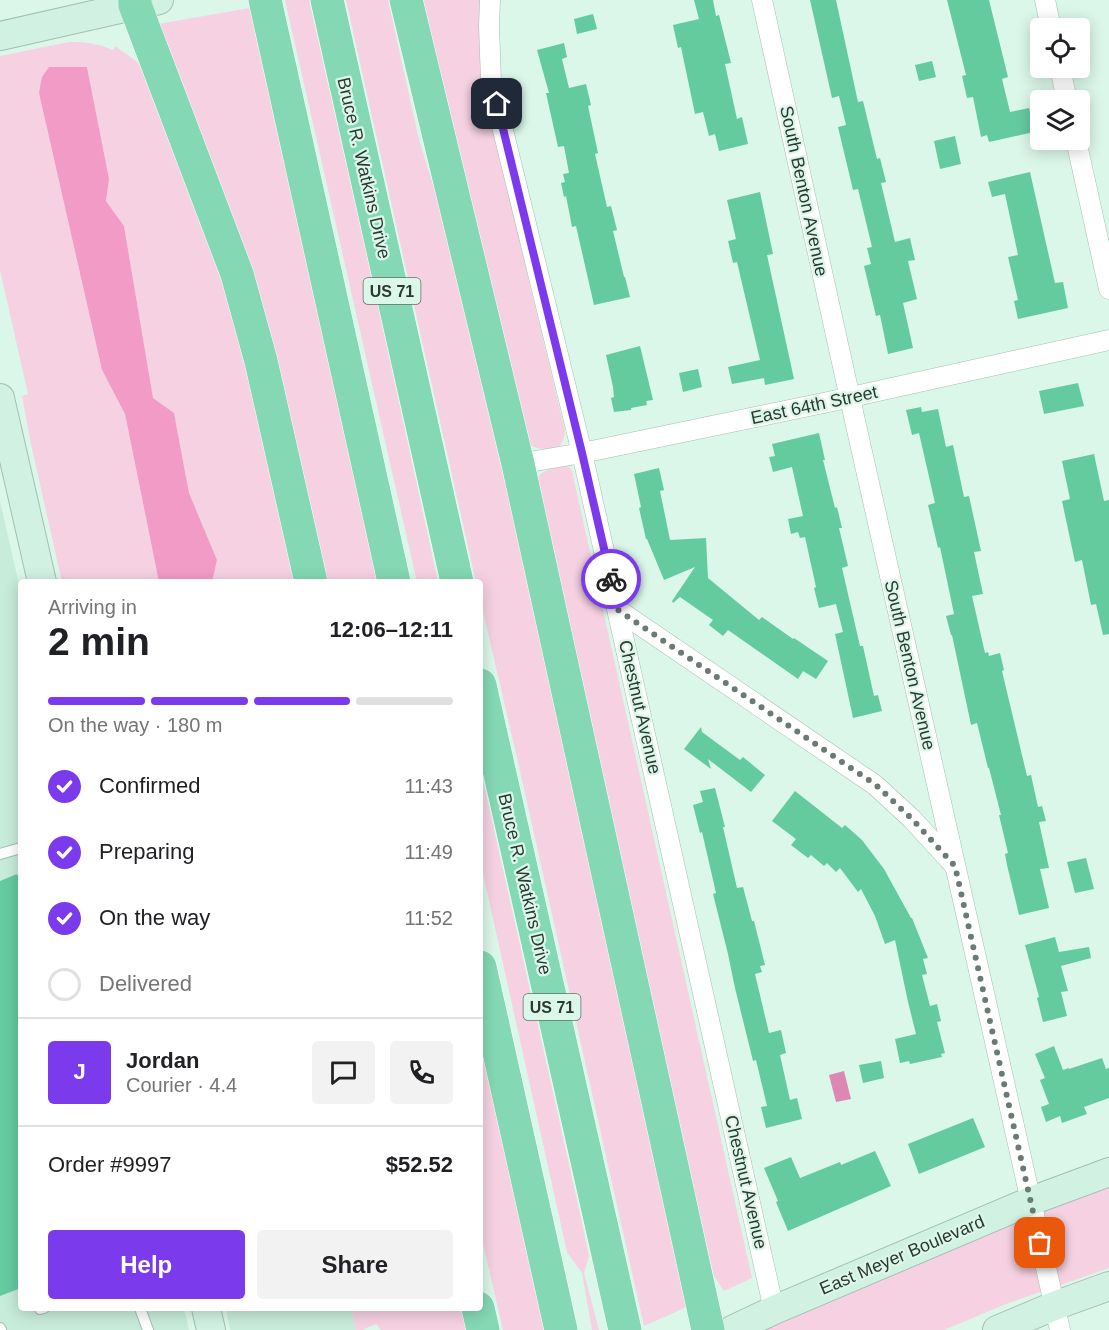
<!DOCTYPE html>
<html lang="en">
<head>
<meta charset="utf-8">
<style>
	body { margin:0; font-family:Helvetica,sans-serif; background:#f2f2f2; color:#202124; height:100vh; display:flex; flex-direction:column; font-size:22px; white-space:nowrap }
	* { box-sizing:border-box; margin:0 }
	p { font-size:20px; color:#757577 }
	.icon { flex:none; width:33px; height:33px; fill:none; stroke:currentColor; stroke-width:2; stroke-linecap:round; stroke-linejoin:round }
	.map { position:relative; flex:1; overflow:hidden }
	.side { position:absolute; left:18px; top:579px; width:465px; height:732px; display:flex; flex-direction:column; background:#fff; border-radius:6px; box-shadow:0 3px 15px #0003 }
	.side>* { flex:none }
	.tools { position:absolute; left:1030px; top:18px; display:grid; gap:12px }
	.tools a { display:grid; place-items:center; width:60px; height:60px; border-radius:6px; background:#fff; box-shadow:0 3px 15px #0003; font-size:30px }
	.pin { position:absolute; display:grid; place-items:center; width:51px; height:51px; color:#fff; margin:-26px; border-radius:12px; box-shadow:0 3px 9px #0006 }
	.courier { position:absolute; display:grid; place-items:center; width:60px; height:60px; margin:-30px; border:4px solid #7c3aed; border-radius:50%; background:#fff; color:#222; box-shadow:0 2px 8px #0007 }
	.summary em { font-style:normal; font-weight:600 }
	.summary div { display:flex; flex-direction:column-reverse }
	.summary { display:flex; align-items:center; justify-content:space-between; height:102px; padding:0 30px }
	h1 { font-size:39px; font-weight:600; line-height:45px }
	.bar { display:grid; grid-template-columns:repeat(4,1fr); gap:9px 6px; align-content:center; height:72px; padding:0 30px }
	.bar i { height:8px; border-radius:4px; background:#e0e0e0 }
	.bar .selected { background:#7c3aed }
	.bar p { grid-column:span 4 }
	.line { display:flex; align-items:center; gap:15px; padding:0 30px; border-top:2px solid #e0e0e0 }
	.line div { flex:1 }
	.round { display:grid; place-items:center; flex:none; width:63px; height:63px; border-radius:6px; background:#f2f2f2 }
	ol { padding:0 30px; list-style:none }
	li { display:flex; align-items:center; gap:18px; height:66px }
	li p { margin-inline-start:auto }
	li .icon { padding:6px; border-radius:50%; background:#7c3aed; color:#fff; stroke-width:4 }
	li:last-child { color:#757577 }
	li i { width:33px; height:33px; border:3px solid #e0e0e0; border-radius:50% }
	.action { display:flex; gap:12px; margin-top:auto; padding:12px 30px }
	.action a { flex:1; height:69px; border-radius:6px; background:#7c3aed; color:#fff; font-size:24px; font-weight:600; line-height:69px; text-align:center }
	.action a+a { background:#f2f2f2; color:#202124 }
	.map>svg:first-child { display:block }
	.built { fill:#c8ecda }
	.green { fill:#f5d1e2 }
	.forest { fill:#f29bc7 }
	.water { fill:#dc88b3 }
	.building { fill:#64cb9f }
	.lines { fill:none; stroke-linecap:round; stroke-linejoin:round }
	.service-casing { stroke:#a4bfb2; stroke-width:12 }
	.minor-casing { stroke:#a4bfb2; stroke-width:21 }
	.secondary-casing { stroke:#a4bfb2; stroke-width:30 }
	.trunk-casing { stroke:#fff; stroke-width:34 }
	.service { stroke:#fff; stroke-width:10 }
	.minor { stroke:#fff; stroke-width:20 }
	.secondary { stroke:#d1f1e3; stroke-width:28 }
	.trunk { stroke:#84d8b4; stroke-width:33 }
	.done { stroke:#6a7b73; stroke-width:6; stroke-dasharray:0 10.8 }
	.route { stroke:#7c3aed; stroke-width:8 }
	.labels { text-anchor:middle; stroke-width:4.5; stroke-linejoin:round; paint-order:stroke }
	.shield { fill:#dbf7e9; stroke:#61716a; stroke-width:1.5 }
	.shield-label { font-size:16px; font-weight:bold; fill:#2d3833 }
	.street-label { font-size:18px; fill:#2d3833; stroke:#dbf7e9 }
</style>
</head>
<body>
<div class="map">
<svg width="1109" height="1330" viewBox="0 0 1109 1330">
	<rect width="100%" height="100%" fill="#dbf7e9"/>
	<g class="built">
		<polygon points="0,501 21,593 21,1308 184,1308 189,1330 0,1330"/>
		<polygon points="226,1308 351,1308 356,1330 230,1330"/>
	</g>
	<g class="green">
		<polygon points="285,0 309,0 369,265 438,582 417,582"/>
		<polygon points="346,0 388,0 419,140 454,252 694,1303 680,1310 644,1326 520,771 480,598 480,582 476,582 475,578"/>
		<path d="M423,0H481L479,37L482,75L530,286L565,431C564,437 563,443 559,446C550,451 535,449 528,444Z"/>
		<polygon points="250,8 379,582 325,582 158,24"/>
		<path d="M69,42C86,42 97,43 113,50L115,46L136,61L144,70L228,281L300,582H212L217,560L189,493L174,413L153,398L124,226L106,201L109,179L87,67H49L39,93L102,370L125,414L159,582H62L31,444L22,396L28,394L0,270V56Z"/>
		<path d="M565,466H568L572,471L752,1278L724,1291L714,1276L711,1264L535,495C536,491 535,483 537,479C541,470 556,467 565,466Z"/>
		<polygon points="480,767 579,1209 589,1256 584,1273 599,1330 592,1330 582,1273 567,1252 480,860"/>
		<polygon points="480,1031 547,1330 503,1330 480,1230"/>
		<polygon points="1109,1182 1109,1268 1006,1304 944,1330 752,1330"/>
		<polygon points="351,1308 462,1308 468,1330 381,1330 376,1324 362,1330 356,1330"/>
	</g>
	<polygon class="forest" points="49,67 87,67 109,179 106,201 124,226 153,398 174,413 189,493 217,560 212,582 159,582 125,414 102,370 39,93 42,77"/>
	<polygon class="water" points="844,1071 851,1099 836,1102 829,1075"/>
	<g class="building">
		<polygon points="694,0 713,0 716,16 719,15 731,63 725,64 737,119 742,117 748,144 719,151 715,134 709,136 703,112 695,114 681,47 678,48 673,25 699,19"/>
		<polygon points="810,0 836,0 858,102 863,101 877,159 880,158 886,182 881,183 895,242 910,238 915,260 908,261 917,299 903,303 913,348 888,354 880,315 876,316 864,266 871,264 867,248 872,247 858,189 853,190 838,127 846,125 839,96 832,98"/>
		<polygon points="947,0 989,0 1008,77 1002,79 1010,112 1029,108 1034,132 989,142 987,135 981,137 973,97 967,98 962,76 966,75"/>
		<polygon points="593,14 597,29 577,34 574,19"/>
		<polygon points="564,43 567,57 562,59 569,88 586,84 591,105 588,106 598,153 595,154 607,207 611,206 617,230 613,231 624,277 625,277 630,297 594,305 576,226 572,227 566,196 564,197 561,183 565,182 563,174 569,173 564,146 558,147 546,93 549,93 537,50"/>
		<polygon points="932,61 936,77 919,81 915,65"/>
		<polygon points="955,136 961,164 940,169 934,141"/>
		<polygon points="1030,172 1055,283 1063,282 1068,308 1018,319 1014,301 1018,300 1008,257 1018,255 1005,194 992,197 988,182"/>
		<polygon points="760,192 773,254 767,255 794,379 765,385 764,378 732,384 728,367 760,360 737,262 733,263 728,241 736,239 727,200"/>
		<polygon points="640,346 653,400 646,401 647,405 631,408 631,410 614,412 611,398 614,397 613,387 606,355"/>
		<polygon points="698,369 702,387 683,392 679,373"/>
		<polygon points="1078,383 1084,406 1044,414 1039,391"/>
		<polygon points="921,407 922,412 938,409 946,447 953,445 964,497 969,496 981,551 974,552 983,594 972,596 985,653 988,652 989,656 1000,653 1004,670 1002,671 1027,776 1031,775 1038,807 1042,806 1046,821 1039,822 1049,868 1040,869 1049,908 1019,915 1007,865 1005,854 1008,853 999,815 1001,815 989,768 988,768 977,723 971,725 952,635 951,635 946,616 954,614 940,547 938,548 928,505 935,503 919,433 912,435 906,410"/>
		<polygon points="819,433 825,460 823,460 835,508 837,507 842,528 839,528 848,566 842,568 860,646 863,646 874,696 878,695 882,711 853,718 835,634 843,632 836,604 819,608 814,588 816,587 805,537 800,538 798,532 791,534 788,519 803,516 792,467 773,472 769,457 775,456 772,444"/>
		<polygon points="1094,454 1104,501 1109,500 1109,634 1103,635 1096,604 1091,605 1082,560 1075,562 1062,501 1070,499 1062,461"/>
		<polygon points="659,468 664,490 660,491 670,540 706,538 708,578 759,620 762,617 793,639 794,638 828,661 816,679 803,671 798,679 728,630 723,636 709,625 713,620 680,597 673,603 672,601 695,567 664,580 647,539 646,539 639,508 641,507 634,474"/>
		<polygon points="701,727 702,732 740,760 743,757 765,775 751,792 708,759 711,769 684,749"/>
		<polygon points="715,788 725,827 723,827 737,888 743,887 752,921 754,921 765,965 760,966 762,972 755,974 769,1033 781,1030 786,1053 780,1055 790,1100 797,1098 802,1119 766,1128 761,1107 767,1106 756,1060 753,1061 735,988 728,954 713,894 716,893 702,832 700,833 693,805 703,802 700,791"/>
		<polygon points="795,791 842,828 845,825 862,840 884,869 911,918 912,918 928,958 923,959 927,974 922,975 930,1006 937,1004 941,1021 937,1022 945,1053 941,1054 942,1057 910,1064 909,1061 900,1063 895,1039 916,1034 908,1002 895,940 885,944 875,916 861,889 858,892 840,868 836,872 827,863 824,866 811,855 808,858 791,845 796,839 772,821"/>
		<polygon points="1086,858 1094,889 1075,893 1067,862"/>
		<polygon points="17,874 21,884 21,1288 0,1296 0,881"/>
		<polygon points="1055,937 1059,952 1089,947 1091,958 1061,966 1068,991 1061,992 1067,1016 1043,1022 1037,998 1039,997 1025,945"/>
		<polygon points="1054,1046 1063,1070 1069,1068 1069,1069 1102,1058 1106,1069 1109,1068 1109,1098 1084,1107 1087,1114 1062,1123 1060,1116 1046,1122 1041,1107 1049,1104 1040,1080 1045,1078 1035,1054"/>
		<polygon points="881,1061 884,1078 863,1083 859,1065"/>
		<polygon points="973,1118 985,1147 919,1174 908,1144"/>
		<polygon points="875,1151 891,1186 788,1231 776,1202 778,1201 764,1168 791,1157 800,1178 840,1162 841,1165"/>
	</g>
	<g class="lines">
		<g class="service-casing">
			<g id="service">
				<polyline points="0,854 21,848"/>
				<polyline points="140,1308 148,1330"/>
				<polyline points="40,1309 44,1308"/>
				<polyline points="0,1328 1,1330"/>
			</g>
		</g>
		<g class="minor-casing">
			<g id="minor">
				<polyline points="490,0 489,26 491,81 582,453 774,1310"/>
				<polyline points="762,0 853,412 1060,1330"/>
				<polyline points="1045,0 1051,28"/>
				<polyline points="1060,68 1067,100"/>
				<polyline points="1076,140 1109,289"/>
				<polyline points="518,464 582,453 833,401 1109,340"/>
				<polyline points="618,610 875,785 912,819 954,865"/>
			</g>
		</g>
		<g class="secondary-casing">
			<g id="secondary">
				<polyline points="0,36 159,0"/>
				<polyline points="0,398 42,582"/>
				<polyline points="206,1308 211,1330"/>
				<polyline points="732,1330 774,1310 1031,1201 1109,1172"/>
				<polyline points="997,1330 1054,1306 1109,1286"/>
			</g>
		</g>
		<g class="trunk-casing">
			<g id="trunk">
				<polyline points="135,0 135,5 237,274 261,361 311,582"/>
				<polyline points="265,0 394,582"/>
				<polyline points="327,0 457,582"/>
				<polyline points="406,0 518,464 708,1330"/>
				<polyline points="480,685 625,1330"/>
				<polyline points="480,967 561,1330"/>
				<polyline points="478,1308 483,1330"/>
			</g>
		</g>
		<use href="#service" class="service"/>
		<use href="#minor" class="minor"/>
		<use href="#secondary" class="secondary"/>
		<use href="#trunk" class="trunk"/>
	</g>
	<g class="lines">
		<polyline class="done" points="611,579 618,610 876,785 912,819 955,866 1040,1243"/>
		<polyline class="route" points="497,104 582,453 611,579"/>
	</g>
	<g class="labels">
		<g class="shield">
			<rect x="363.5" y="278" width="57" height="26" rx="4.5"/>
			<rect x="523.5" y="994" width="57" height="26" rx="4.5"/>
		</g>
		<g class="shield-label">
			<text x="392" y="297">US 71</text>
			<text x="552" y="1013">US 71</text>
		</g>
		<g class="street-label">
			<text transform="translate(364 168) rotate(77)" y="6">Bruce R. Watkins Drive</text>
			<text transform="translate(804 191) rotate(78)" y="6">South Benton Avenue</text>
			<text transform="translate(814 405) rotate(-12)" y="6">East 64th Street</text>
			<text transform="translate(910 665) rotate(77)" y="6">South Benton Avenue</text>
			<text transform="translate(640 707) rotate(77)" y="6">Chestnut Avenue</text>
			<text transform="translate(525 884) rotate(77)" y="6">Bruce R. Watkins Drive</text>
			<text transform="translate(746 1182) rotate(77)" y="6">Chestnut Avenue</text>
			<text transform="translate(902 1255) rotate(-23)" y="6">East Meyer Boulevard</text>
		</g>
	</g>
</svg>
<div class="tools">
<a><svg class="icon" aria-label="locate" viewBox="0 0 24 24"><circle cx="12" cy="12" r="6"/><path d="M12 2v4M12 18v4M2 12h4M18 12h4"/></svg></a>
<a><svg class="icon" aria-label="layers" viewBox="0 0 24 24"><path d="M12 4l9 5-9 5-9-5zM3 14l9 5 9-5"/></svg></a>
</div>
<div class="pin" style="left:1040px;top:1243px;background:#ea580c"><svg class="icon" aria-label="bag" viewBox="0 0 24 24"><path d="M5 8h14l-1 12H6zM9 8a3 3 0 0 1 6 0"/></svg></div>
<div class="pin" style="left:497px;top:104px;background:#1f2937"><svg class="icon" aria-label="home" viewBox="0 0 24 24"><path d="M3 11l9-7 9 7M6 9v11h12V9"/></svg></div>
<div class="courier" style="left:611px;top:579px"><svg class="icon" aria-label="bike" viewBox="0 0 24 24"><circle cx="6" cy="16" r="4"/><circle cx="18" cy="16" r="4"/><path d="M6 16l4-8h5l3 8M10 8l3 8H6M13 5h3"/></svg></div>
<section class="side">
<div class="summary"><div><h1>2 min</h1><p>Arriving in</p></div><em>12:06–12:11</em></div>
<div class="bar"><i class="selected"></i><i class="selected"></i><i class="selected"></i><i></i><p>On the way · 180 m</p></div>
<ol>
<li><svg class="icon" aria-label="check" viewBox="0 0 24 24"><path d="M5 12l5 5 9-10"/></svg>Confirmed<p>11:43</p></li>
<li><svg class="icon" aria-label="check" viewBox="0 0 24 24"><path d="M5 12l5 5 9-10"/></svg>Preparing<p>11:49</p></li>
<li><svg class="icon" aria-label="check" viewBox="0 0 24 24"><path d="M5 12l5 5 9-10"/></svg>On the way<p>11:52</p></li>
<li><i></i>Delivered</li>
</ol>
<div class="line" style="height:108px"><b class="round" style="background:#7c3aed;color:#fff">J</b><div><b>Jordan</b><p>Courier · 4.4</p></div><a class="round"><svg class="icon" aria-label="chat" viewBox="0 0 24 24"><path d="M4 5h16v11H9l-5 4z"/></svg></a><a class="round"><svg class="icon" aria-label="phone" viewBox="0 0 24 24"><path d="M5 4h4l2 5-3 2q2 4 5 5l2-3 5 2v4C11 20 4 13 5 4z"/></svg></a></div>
<div class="line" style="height:78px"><div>Order #9997</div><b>$52.52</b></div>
<div class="action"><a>Help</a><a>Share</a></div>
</section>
</div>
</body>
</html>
